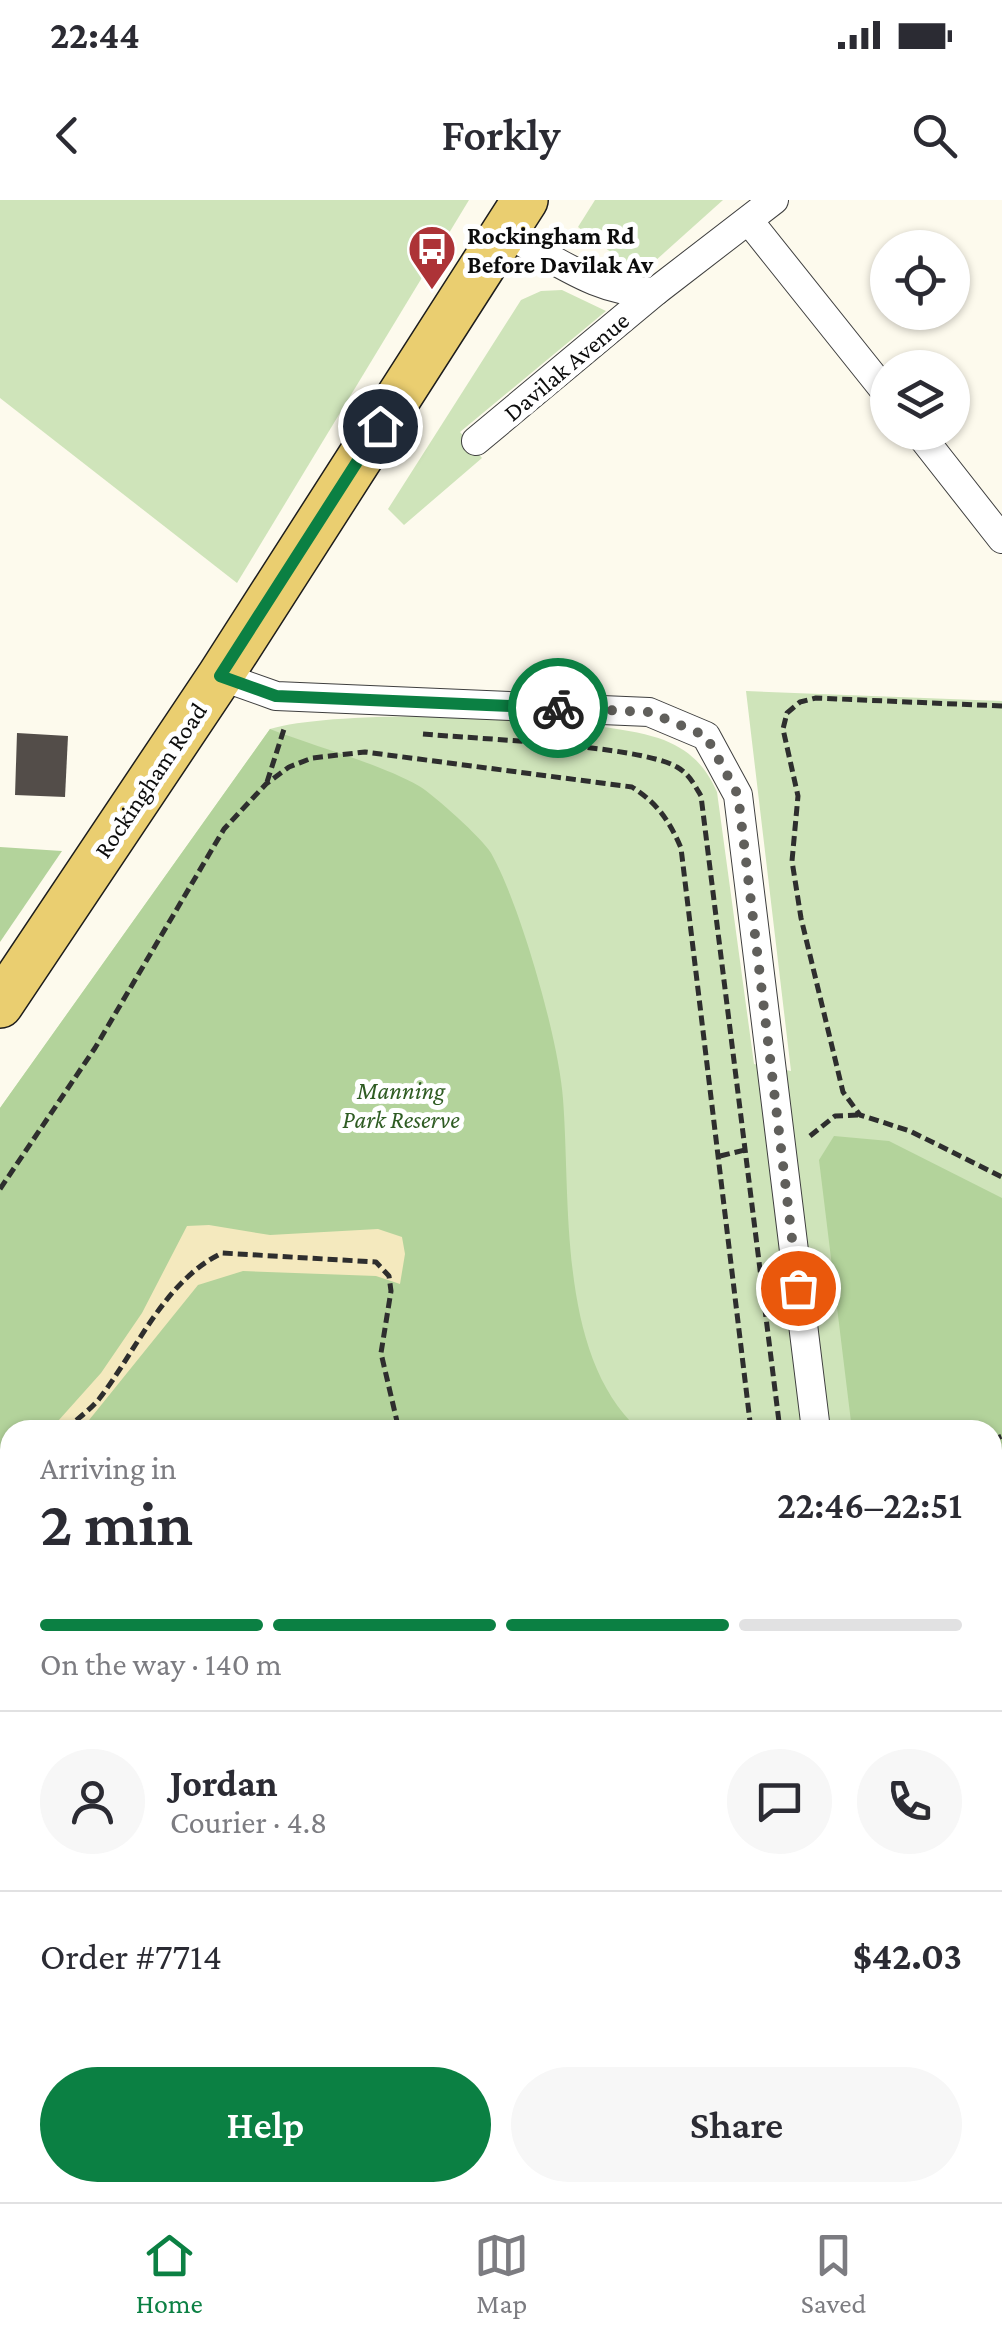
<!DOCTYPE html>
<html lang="en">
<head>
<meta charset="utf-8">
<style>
	body { margin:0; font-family:"Crimson Pro",serif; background:#f7f7f7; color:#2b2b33; height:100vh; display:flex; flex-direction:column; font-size:38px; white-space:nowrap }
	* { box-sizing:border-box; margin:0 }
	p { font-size:32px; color:#7c7c81 }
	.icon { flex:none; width:55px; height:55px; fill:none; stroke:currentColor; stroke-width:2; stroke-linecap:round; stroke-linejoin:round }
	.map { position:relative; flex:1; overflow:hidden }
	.panel { position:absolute; left:0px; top:1220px; width:1002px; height:782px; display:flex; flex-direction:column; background:#fff; border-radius:30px 30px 0 0; box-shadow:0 2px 8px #0004 }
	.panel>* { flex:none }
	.fabs { position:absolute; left:870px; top:30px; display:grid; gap:20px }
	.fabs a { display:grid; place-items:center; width:100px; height:100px; border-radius:50%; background:#fff; box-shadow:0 2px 8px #0004; font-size:50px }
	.pin { position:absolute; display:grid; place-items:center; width:85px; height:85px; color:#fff; margin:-42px; border:5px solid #fff; border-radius:50%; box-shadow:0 2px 10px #0007 }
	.courier { position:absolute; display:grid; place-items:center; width:100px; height:100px; margin:-50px; border:8px solid #0b8043; border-radius:50%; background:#fff; color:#222; box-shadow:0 2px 12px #0007 }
	.summary em { font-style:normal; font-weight:600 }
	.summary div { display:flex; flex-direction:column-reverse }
	.summary { display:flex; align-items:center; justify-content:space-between; height:170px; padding:0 40px }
	h1 { font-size:65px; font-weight:600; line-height:75px }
	.bar { display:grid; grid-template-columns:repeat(4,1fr); gap:15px 10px; align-content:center; height:120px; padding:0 40px }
	.bar i { height:12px; border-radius:8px; background:#e1e1e2 }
	.bar .selected { background:#0b8043 }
	.bar p { grid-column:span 4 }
	.line { display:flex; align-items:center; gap:25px; padding:0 40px; border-top:2px solid #e1e1e2 }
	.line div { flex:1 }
	.round { display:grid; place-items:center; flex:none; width:105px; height:105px; border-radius:52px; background:#f7f7f7 }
	.action { display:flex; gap:20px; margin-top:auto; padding:20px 40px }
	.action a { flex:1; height:115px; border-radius:60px; background:#0b8043; color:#fff; font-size:40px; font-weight:600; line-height:115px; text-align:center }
	.action a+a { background:#f7f7f7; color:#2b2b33 }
	.status { display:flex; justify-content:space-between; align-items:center; height:70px; padding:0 50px; background:#fff; direction:ltr }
	.status svg { height:28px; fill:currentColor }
	header { display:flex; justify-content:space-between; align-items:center; height:130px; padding:0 40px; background:#fff; font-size:45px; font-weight:600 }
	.tabs { display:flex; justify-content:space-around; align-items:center; height:140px; border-top:2px solid #e1e1e2; background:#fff; font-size:28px; color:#7c7c81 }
	.tabs a { display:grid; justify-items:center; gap:5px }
	.tabs .selected { color:#0b8043 }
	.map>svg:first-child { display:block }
	.green { fill:#cfe4ba }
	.forest { fill:#b3d39b }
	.sand { fill:#f4e9be }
	.building { fill:#534d49 }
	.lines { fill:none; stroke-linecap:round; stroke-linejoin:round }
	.lane-casing { stroke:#3f3f3f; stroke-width:16 }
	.street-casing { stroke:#3f3f3f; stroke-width:30 }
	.primary-casing { stroke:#1d1d1d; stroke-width:48 }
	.path { stroke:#2e2e2e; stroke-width:5; stroke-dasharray:10 5; stroke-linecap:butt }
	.lane { stroke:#fff; stroke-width:14 }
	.street { stroke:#fff; stroke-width:28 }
	.primary { stroke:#eace70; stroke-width:45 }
	.done { stroke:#605f5b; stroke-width:10; stroke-dasharray:0 18 }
	.route { stroke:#0b8043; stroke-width:12 }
	.labels { text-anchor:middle; stroke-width:10; stroke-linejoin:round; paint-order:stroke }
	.poi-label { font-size:25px; font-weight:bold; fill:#0c0c0c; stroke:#fff; text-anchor:start }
	.street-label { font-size:25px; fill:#0c0c0c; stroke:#fff }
	.park-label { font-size:25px; font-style:italic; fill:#2f5c23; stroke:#fff }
</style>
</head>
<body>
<div class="status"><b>22:44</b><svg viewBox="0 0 49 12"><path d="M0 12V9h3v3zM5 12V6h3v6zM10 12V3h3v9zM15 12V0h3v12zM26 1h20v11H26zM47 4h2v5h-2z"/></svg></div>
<header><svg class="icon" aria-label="back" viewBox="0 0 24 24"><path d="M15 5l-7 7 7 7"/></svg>Forkly<svg class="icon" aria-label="search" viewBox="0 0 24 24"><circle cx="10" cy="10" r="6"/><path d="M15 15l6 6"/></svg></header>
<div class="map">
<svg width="1002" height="2002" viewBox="0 0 1002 2002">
	<rect width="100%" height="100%" fill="#fdfaed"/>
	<g class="green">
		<polygon points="0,0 469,0 237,383 0,198"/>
		<polygon points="595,0 723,0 655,61 640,67 621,60 578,27"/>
		<polygon points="562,90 606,111 460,232 482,258 404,325 388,309 521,100 541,91"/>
		<path d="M746,491L1002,501V1914L992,1893V1230H10V1442L0,1435V908L270,529C340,508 597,514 664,540C691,551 706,567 717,592L754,864L791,871Z"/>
	</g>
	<g class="forest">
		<path d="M270,529C313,546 381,564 419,586C434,595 482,638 491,653C520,704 559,840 563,899C571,1002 557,1155 639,1230H10V1273L0,1284V908Z"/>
		<polygon points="0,647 62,651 0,742"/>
		<polygon points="834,936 889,941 1002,998 1002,1538 993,1539 992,1230 852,1230 819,960"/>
		<polygon points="10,1325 10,1382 0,1371 2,1336"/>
		<polygon points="993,1573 1002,1573 1002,1918 992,1898"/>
	</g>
	<g class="sand">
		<polygon points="209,1025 270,1035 378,1029 402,1037 405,1054 400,1084 376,1076 243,1071 198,1085 81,1230 50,1230 101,1173 142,1113 187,1026"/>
		<polygon points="10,1273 10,1325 0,1348 0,1284"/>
		<polygon points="0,1371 10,1382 10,1445 0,1440"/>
	</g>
	<g class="building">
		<polygon points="17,533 68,536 65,597 15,595"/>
		<polygon points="993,1946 1002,1969 1002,2002 957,2002 953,1992 992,1992"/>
		<polygon points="16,1992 267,1992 355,1999 15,2002"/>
		<polygon points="826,1992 889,1992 888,2002 825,2002"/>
	</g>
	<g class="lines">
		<g class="lane-casing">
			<g id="lane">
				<polyline points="0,1874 10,1874"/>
				<polyline points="631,1992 775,2002"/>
			</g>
		</g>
		<g class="street-casing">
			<g id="street">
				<polyline points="749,21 888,195"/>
				<path d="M504,32C550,56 603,98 656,91L774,0"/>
				<polyline points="918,232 1002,339"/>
				<polyline points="476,241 656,91"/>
				<polyline points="220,476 276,496 649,512 706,536 738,595 816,1230"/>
				<polyline points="779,2002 780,1992"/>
			</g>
		</g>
		<g class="primary-casing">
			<polyline id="primary" points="0,805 220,476 525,0"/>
		</g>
		<g class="path">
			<polyline points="1002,506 816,498 800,502 787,513 783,529 798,596 792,661 801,718 843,892 860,915 910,931 1002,977"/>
			<path d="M423,534C476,539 639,545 677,567C689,574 694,584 701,596L780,1230"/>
			<polyline points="267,582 285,526"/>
			<polyline points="810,936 835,916 860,915"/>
			<polyline points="720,956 745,950"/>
			<path d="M0,989L95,848L224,629L266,584L289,567L312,558L365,552L632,587C657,603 669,620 681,648L751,1230"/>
			<path d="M65,1230C76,1220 90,1210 99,1199C137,1150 164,1081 222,1053L376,1062L389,1076L391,1091L381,1153L399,1230"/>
			<polyline points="992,1240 1002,1236"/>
			<polyline points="0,1306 10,1289"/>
			<polyline points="0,1397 10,1404"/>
			<polyline points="992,1556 1002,1554"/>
			<polyline points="0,1634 4,1634 0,1680"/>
			<polyline points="992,1918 1002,1940"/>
		</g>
		<use href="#lane" class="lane"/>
		<use href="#street" class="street"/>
		<use href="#primary" class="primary"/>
	</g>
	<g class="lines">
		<polyline class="done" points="558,508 649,512 706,536 738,595 798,1088"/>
		<polyline class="route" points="380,226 220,476 276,496 558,508"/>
	</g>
	<defs>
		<g id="bus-pin" transform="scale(2.5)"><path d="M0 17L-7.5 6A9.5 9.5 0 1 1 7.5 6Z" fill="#ad3337" stroke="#fff"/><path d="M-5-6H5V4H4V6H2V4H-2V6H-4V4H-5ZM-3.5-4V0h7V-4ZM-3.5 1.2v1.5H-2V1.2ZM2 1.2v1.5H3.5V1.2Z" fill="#fff"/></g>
	</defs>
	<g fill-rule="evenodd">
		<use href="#bus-pin" x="432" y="49"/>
	</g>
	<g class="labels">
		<g class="poi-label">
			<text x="467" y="44">Rockingham Rd<tspan x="467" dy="29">Before Davilak Av</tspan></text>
		</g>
		<g class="street-label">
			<text transform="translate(566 166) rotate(-40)" y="9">Davilak Avenue</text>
			<text transform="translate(150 580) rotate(-56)" y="9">Rockingham Road</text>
		</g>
		<g class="park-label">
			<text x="401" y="899">Manning<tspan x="401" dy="29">Park Reserve</tspan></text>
		</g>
	</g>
</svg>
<div class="fabs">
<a><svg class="icon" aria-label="locate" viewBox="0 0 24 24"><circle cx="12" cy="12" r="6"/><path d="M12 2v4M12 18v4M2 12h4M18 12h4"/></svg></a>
<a><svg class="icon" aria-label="layers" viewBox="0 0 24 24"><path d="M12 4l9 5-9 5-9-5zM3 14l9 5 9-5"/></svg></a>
</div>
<div class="pin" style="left:798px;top:1088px;background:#ea580c"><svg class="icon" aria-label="bag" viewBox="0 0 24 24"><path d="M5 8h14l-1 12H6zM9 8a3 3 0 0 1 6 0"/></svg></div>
<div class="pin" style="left:380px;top:226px;background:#1f2937"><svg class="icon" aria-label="home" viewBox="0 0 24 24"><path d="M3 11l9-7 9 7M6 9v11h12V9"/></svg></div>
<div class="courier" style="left:558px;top:508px"><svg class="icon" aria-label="bike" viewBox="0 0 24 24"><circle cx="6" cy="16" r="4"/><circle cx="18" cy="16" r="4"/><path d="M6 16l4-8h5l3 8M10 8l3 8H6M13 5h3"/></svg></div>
<section class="panel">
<div class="summary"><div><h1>2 min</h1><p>Arriving in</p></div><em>22:46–22:51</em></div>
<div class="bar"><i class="selected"></i><i class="selected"></i><i class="selected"></i><i></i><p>On the way · 140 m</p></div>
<div class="line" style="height:180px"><a class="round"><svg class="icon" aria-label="person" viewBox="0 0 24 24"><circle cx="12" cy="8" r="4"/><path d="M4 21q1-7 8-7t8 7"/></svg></a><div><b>Jordan</b><p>Courier · 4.8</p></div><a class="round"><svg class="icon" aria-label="chat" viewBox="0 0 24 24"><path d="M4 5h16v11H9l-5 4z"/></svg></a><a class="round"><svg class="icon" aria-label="phone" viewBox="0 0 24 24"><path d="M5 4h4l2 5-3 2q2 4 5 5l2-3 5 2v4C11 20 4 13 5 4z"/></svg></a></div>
<div class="line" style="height:130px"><div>Order #7714</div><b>$42.03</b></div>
<div class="action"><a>Help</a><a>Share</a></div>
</section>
</div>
<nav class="tabs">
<a class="selected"><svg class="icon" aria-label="home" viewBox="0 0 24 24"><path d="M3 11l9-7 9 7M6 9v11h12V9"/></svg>Home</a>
<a><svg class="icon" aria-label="map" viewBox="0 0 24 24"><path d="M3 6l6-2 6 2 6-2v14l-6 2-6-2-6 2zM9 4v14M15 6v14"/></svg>Map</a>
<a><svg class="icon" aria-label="saved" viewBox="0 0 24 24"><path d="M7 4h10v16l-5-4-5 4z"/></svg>Saved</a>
</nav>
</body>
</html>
